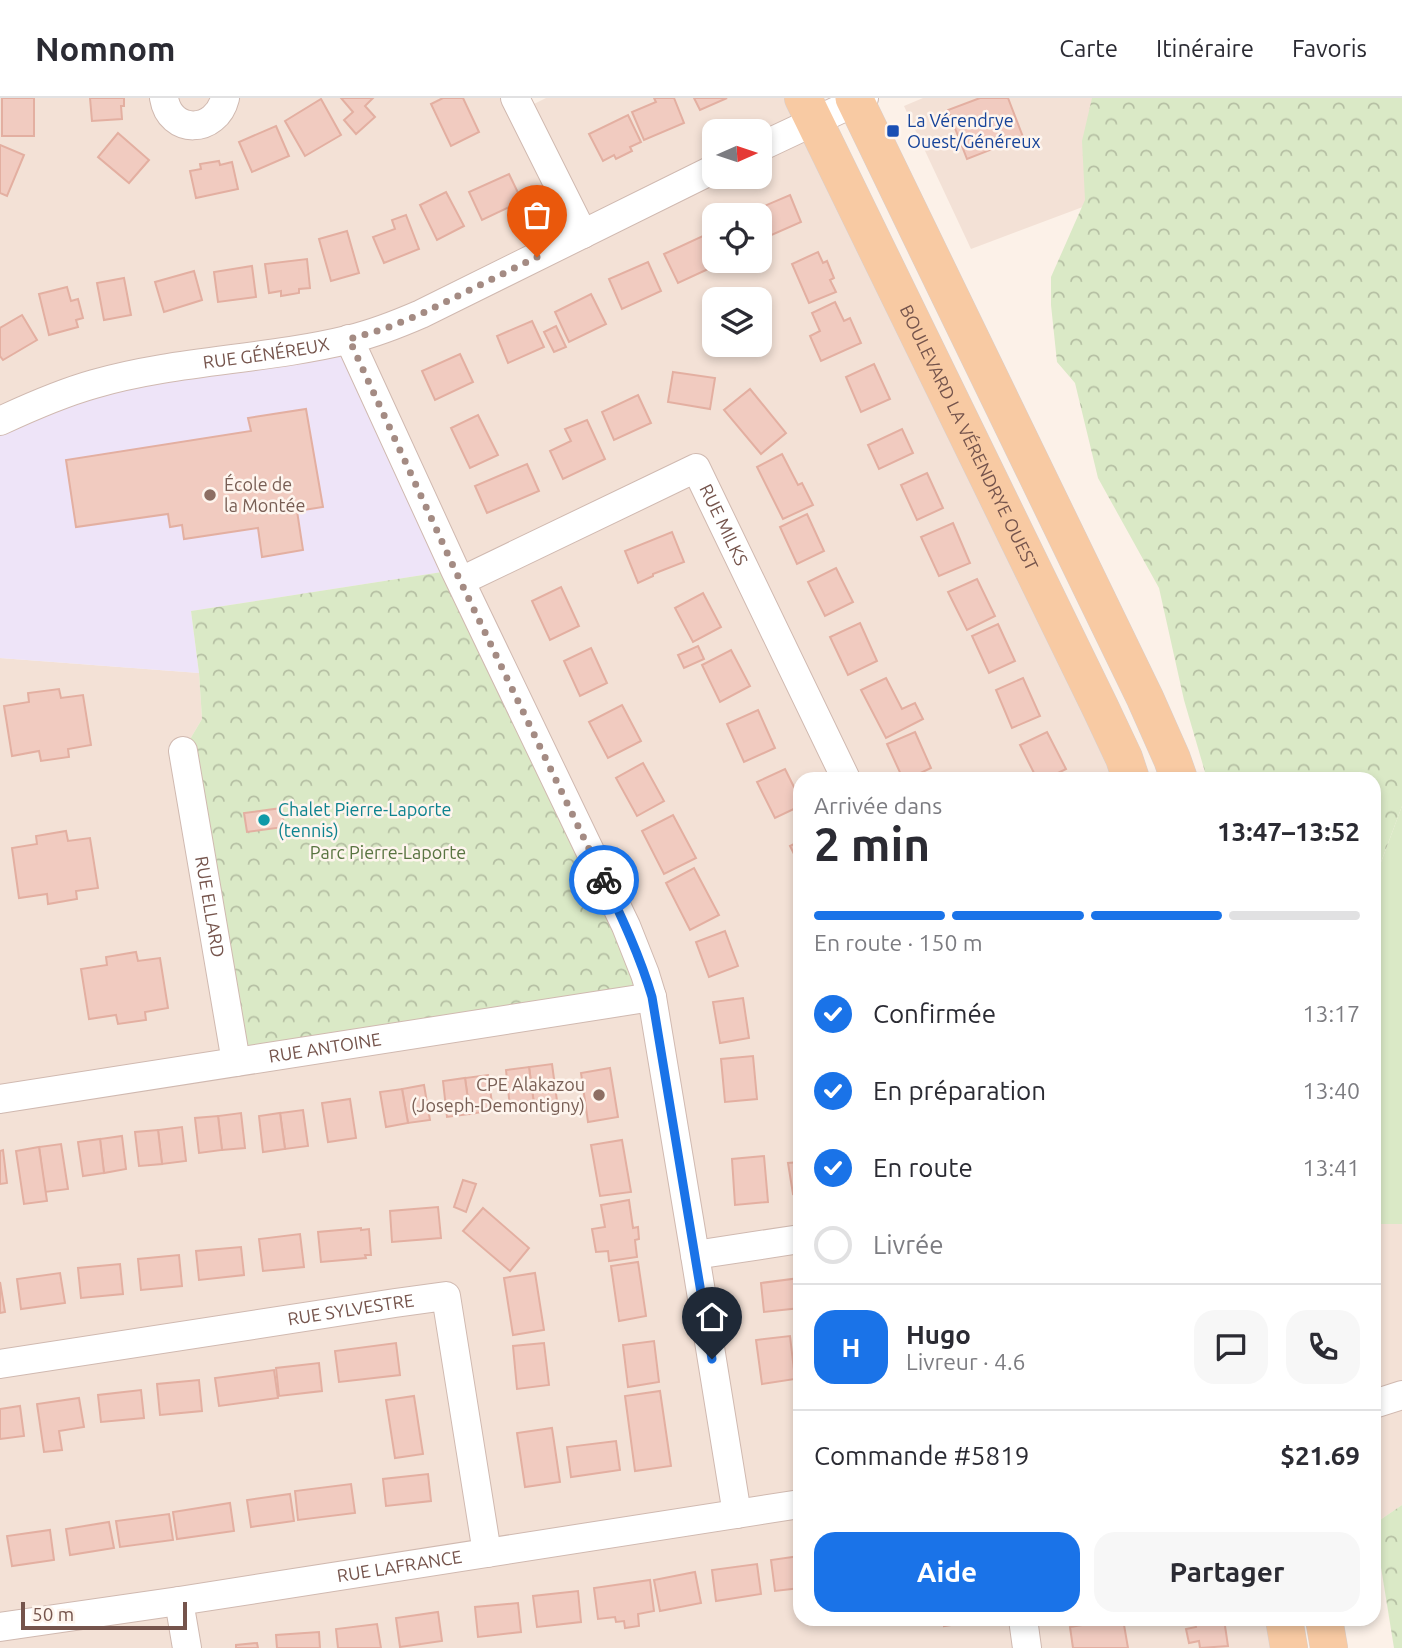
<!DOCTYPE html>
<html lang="fr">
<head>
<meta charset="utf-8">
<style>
	body { margin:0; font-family:Ubuntu,sans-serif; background:#f7f7f7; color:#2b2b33; height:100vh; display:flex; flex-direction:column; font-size:26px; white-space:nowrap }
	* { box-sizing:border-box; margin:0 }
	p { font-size:23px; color:#7c7c81 }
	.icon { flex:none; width:38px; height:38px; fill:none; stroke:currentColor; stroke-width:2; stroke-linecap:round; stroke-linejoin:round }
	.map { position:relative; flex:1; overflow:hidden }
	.side { position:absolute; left:793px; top:674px; width:588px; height:854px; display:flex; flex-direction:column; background:#fff; border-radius:21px; box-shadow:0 4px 10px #0003 }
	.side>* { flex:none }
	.needle { width:46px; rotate:87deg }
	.buttons { position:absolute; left:702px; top:21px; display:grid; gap:14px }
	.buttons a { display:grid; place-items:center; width:70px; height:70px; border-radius:14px; background:#fff; box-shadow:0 4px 10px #0003; font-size:35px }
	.scale { position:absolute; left:21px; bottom:18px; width:166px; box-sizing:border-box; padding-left:7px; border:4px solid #75544c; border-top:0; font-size:19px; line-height:24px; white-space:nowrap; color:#75544c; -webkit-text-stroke:5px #fef5ee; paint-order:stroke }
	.pin { position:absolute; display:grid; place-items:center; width:60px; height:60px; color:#fff; margin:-72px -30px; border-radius:50% 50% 50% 0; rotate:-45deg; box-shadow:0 0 7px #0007 }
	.pin .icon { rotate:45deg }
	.courier { position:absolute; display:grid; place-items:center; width:70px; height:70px; margin:-35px; border:5px solid #1a73e8; border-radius:50%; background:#fff; color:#222; box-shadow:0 2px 9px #0007 }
	.summary em { font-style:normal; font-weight:700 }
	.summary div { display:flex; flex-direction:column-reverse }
	.summary { display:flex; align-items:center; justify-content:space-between; height:119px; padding:0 21px }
	h1 { font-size:46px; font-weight:700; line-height:52px }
	.bar { display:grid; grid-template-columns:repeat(4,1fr); gap:10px 7px; align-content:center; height:84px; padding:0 21px }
	.bar i { height:9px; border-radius:5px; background:#e1e1e2 }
	.bar .current { background:#1a73e8 }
	.bar p { grid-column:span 4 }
	.line { display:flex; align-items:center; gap:18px; padding:0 21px; border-top:2px solid #e1e1e2 }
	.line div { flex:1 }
	.round { display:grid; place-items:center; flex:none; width:74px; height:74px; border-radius:21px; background:#f7f7f7 }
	ol { padding:0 21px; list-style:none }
	li { display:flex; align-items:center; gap:21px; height:77px }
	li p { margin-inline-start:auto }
	li .icon { padding:7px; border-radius:50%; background:#1a73e8; color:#fff; stroke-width:4 }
	li:last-child { color:#7c7c81 }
	li i { width:38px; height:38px; border:4px solid #e1e1e2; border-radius:50% }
	.button { display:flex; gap:14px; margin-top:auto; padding:14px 21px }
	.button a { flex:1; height:80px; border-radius:21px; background:#1a73e8; color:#fff; font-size:28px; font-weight:700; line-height:80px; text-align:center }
	.button a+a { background:#f7f7f7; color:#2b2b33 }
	header { display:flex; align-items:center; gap:42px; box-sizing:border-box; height:98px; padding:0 35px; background:#fff; border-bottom:2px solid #e1e1e2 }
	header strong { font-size:33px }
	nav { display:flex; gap:38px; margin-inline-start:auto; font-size:24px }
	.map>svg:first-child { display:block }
	.residential { fill:#f3e1d6; fill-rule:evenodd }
	.education { fill:#eee4f8 }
	.grass { fill:#dae9c6 }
	.forest { fill:url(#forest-crowns) }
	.building { fill:#f1cbc0; stroke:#e3afa1; stroke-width:2 }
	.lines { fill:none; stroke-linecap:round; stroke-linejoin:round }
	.minor-casing { stroke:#d0b9b0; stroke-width:30 }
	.major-casing { stroke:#d8cfcd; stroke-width:38 }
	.minor { stroke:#fff; stroke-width:28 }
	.major { stroke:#f8caa3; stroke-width:37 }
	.done { stroke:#a48b83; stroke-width:7; stroke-dasharray:0 12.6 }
	.route { stroke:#1a73e8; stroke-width:9 }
	.transit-dot { fill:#1a4fb4; stroke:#fef5ee; stroke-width:2.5 }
	.education-dot { fill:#8d6e63; stroke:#fef5ee; stroke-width:2.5 }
	.culture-dot { fill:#0f9aa8; stroke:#fef5ee; stroke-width:2.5 }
	.labels { text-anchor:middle; stroke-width:5; stroke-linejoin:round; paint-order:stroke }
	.transit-label { font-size:18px; fill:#164399; stroke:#fef5ee; text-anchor:start }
	.street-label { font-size:18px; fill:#75544c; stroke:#fef5ee }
	.education-label { font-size:18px; fill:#785e54; stroke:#fef5ee; text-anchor:start }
	.culture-label { font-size:18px; fill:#0d838f; stroke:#fef5ee; text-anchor:start }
	.park-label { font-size:18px; fill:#597441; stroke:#fef5ee }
</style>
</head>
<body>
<header>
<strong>Nomnom</strong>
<nav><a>Carte</a><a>Itinéraire</a><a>Favoris</a></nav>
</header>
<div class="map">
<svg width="1402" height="1550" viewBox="0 0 1402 1550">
	<defs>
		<pattern id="forest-crowns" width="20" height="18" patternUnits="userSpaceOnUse" patternTransform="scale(1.75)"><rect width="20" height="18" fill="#dae9c6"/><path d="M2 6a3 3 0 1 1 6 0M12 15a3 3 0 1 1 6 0" fill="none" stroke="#b5bfa3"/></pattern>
	</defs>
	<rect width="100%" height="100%" fill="#fcf1e8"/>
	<g class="residential">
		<path d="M0,0H515L522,12L546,0H803L1131,681H800V1521H1284L1288,1550H0V560L199,575L202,621L183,653L455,472L0,323ZM714,33H760V79H714ZM714,117H760V163H714ZM714,201H760V247H714Z"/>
		<polygon points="923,0 1113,0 1152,83 971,151 904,8"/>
		<polygon points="1374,1126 1402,1126 1402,1407 1374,1426"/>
	</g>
	<polygon class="education" points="349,241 455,472 191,513 199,575 0,560 0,323 37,307"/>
	<polygon class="grass" points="1402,708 1402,1126 1374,1126 1374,783"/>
	<g class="forest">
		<polygon points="1092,0 1402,0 1402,708 1374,783 1374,681 1207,681 1184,602 1159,490 1098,380 1075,285 1057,264 1051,207 1051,179 1085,102 1082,43"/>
		<polygon points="455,472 652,899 236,964 183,653 202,621 199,575 191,513"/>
		<polygon points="1402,1407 1402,1550 1394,1550 1374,1426"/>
	</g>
	<g class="building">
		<rect x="2" y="0" width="32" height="38"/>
		<polygon points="90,0 124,0 124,8 121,8 122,21 92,23"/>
		<polygon points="341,0 373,0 365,8 375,19 356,36 344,22 353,14"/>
		<polygon points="443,0 463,0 479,34 451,48 431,6"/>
		<polygon points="654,0 674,0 684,25 644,42 632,14 656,4"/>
		<polygon points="694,0 727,0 700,12"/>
		<polygon points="980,0 1008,0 1023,39 967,61 948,12"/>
		<polygon points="321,1 341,37 305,58 285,23"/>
		<polygon points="628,17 641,44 630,49 632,53 616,61 614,57 603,63 589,36"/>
		<polygon points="276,28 289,58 252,74 239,44"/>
		<polygon points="118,35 149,62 129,85 98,59"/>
		<polygon points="0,47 24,57 7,98 0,95"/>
		<polygon points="219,63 220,67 232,64 238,91 196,100 190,73 201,71 200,66"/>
		<polygon points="509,76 522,103 482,122 469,94"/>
		<polygon points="446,94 464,128 437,142 420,107"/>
		<polygon points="790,97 801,124 760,142 760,117 749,117 748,115"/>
		<polygon points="406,117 419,151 384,165 373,139 395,131 392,122"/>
		<polygon points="347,133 359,175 331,183 319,141"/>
		<polygon points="705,137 714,156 714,163 717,163 719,166 678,185 664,156"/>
		<polygon points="818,154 823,165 827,163 834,180 830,182 836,194 809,205 792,166"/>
		<polygon points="307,161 310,190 299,191 299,195 281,198 281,193 269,195 265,166"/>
		<polygon points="648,164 661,193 622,211 609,181"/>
		<polygon points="252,168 256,199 218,204 214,174"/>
		<polygon points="194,173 202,202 164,214 155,184"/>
		<polygon points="124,180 131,217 104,222 97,185"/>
		<polygon points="67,189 71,203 78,201 83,220 76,222 78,229 49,237 39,196"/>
		<polygon points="591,196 606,226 569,244 555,214"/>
		<polygon points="835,204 844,223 850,220 861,245 821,263 810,238 820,233 812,215"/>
		<polygon points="22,217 37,242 3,262 0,258 0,230"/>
		<polygon points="532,223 544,249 508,265 497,238"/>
		<polygon points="556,228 566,249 554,254 544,234"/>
		<polygon points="460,256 473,284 435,302 422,273"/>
		<polygon points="874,266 890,301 861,314 846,279"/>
		<polygon points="673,274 715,280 710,311 668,304"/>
		<polygon points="750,291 786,335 761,356 724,312"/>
		<polygon points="638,297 651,325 614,342 602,314"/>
		<polygon points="306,311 323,409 297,413 303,452 262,459 258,430 184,441 182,427 170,429 168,416 76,429 66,362 251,333 248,320"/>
		<polygon points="478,317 498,357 470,370 451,330"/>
		<polygon points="587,322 605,361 563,381 550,353 571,343 565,331"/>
		<polygon points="902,331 913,355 879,371 868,347"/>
		<polygon points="782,356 798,387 802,385 813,407 783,421 757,369"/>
		<polygon points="527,366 539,393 487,415 475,388"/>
		<polygon points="927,375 943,410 917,422 901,387"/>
		<polygon points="807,416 824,453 797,466 780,429"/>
		<polygon points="953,425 970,465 939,478 921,439"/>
		<polygon points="672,434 684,464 653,476 653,478 638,485 625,453"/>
		<polygon points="836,470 853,504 825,518 808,484"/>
		<polygon points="977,481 995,518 967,532 948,494"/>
		<polygon points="561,489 579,528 550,542 532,503"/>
		<polygon points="703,495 721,529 693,544 675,510"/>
		<polygon points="860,525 877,563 848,577 830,539"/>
		<polygon points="998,526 1015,563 989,575 972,538"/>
		<polygon points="698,548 704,561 684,570 678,557"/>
		<polygon points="591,550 607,585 580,598 564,563"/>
		<polygon points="731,552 750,588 720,604 702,567"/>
		<polygon points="886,580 902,611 915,605 923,621 886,640 861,592"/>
		<polygon points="1023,580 1040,618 1012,630 996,592"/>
		<polygon points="59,591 61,600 83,597 91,647 68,651 69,659 41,663 39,653 12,658 4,608 29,604 28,595"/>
		<polygon points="622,607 641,643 608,660 589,624"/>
		<polygon points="758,612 775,650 744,664 727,626"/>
		<polygon points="915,634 931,670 908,681 903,681 887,646"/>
		<polygon points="1047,634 1066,671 1046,681 1037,681 1020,647"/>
		<polygon points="643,665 664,703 637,718 616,680"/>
		<polygon points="785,671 800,701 800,708 775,720 757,684"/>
		<polygon points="282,710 284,729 247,734 244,715"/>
		<polygon points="673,717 696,760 664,776 642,733"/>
		<polygon points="66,733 68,743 90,740 98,790 76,793 77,801 48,806 47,796 19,800 12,750 37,746 36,738"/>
		<polygon points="800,743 800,768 790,748"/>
		<polygon points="694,770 719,817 690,832 666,785"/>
		<polygon points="725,833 738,868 709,879 696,844"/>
		<polygon points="136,854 138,863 160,860 168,910 145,914 146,922 118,926 116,917 89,921 81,871 107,867 106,859"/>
		<polygon points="743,900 749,940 720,945 713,904"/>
		<polygon points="753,958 757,1001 725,1004 721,961"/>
		<polygon points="552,966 557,1003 534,1006 529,969"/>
		<polygon points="529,969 534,1006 510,1009 506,972"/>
		<polygon points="610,970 618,1019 588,1024 581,975"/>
		<polygon points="488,977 493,1012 470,1016 465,980"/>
		<polygon points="465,980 470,1016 447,1019 443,983"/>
		<polygon points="424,987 430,1022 408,1025 402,991"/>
		<polygon points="402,991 408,1025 386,1029 380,994"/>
		<polygon points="350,1001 356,1040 328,1044 322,1005"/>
		<polygon points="303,1012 308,1048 285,1051 280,1015"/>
		<polygon points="241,1015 245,1050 222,1052 218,1018"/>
		<polygon points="280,1015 285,1051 263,1054 259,1018"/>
		<polygon points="218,1018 222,1052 199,1055 195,1020"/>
		<polygon points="182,1029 186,1063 162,1066 158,1032"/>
		<polygon points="158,1032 162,1066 139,1068 135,1034"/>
		<polygon points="122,1038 126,1071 104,1075 100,1041"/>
		<polygon points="100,1041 104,1075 83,1078 78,1044"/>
		<polygon points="622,1042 631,1094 600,1098 591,1047"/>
		<polygon points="61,1046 68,1091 45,1094 39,1049"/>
		<polygon points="39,1049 47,1103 24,1106 16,1053"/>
		<polygon points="3,1052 7,1085 0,1086 0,1053"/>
		<polygon points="764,1058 768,1104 735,1107 732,1061"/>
		<polygon points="800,1064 800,1095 793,1096 788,1065"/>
		<polygon points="463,1082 476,1086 466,1114 454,1109"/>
		<polygon points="629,1102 633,1130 638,1129 639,1141 635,1142 637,1159 609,1163 608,1153 596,1154 592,1131 605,1129 601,1107"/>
		<polygon points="438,1109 441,1140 392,1144 390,1113"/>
		<polygon points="483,1110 529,1150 510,1173 463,1133"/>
		<polygon points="361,1130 361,1132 369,1131 371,1157 365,1157 366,1160 321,1164 318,1134"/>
		<polygon points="300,1136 304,1169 263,1173 259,1141"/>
		<polygon points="241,1149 244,1177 199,1182 196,1153"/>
		<polygon points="179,1157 182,1188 141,1192 138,1161"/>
		<polygon points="638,1164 646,1218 619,1223 611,1168"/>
		<polygon points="120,1166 123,1196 81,1200 78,1170"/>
		<polygon points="60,1175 65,1205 21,1211 17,1181"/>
		<polygon points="535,1175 544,1232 513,1237 504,1180"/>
		<polygon points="800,1180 800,1210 764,1214 761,1185"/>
		<polygon points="0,1184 5,1214 0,1215"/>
		<polygon points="790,1238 795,1281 762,1286 756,1242"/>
		<polygon points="654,1243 659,1284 628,1289 623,1247"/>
		<polygon points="396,1245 400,1277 339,1284 335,1253"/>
		<polygon points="544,1245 549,1287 517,1291 513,1248"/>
		<polygon points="319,1265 322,1293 279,1298 276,1270"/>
		<polygon points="274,1272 278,1300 219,1308 215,1280"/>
		<polygon points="199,1282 202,1313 160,1317 157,1286"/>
		<polygon points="141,1292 144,1320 101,1324 98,1297"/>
		<polygon points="660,1293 671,1368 635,1373 625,1298"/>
		<polygon points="414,1298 423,1356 395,1360 386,1302"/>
		<polygon points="79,1300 84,1329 59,1333 62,1352 44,1354 37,1306"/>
		<polygon points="20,1308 24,1338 0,1341 0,1311"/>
		<polygon points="552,1330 560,1384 525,1389 517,1335"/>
		<polygon points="616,1343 620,1372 571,1379 567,1349"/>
		<polygon points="428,1376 431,1403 386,1408 383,1381"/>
		<polygon points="351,1386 355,1415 298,1422 295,1393"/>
		<polygon points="290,1396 294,1423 251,1429 247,1402"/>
		<polygon points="230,1405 234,1433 177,1441 173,1414"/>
		<polygon points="169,1416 173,1442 120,1449 116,1423"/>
		<polygon points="109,1424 114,1450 70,1457 66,1431"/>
		<polygon points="50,1432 54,1462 12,1468 7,1438"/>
		<polygon points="800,1458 800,1490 775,1493 771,1462"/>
		<polygon points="757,1466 761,1496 716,1503 712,1472"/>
		<polygon points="695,1474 701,1505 660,1513 654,1482"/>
		<polygon points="650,1482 654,1513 638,1516 639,1528 625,1530 624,1523 616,1524 615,1519 598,1521 594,1490"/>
		<polygon points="578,1493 581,1524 537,1529 533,1498"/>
		<polygon points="518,1505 521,1534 478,1539 475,1509"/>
		<polygon points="438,1514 442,1543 400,1549 396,1520"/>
		<polygon points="943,1521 972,1521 972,1524 944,1528"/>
		<polygon points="1118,1521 1123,1521 1128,1550 1073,1550 1070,1529"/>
		<polygon points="1195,1521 1224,1521 1228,1548 1200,1550 1199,1543 1189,1545 1186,1531 1196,1529"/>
		<polygon points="377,1526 381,1550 338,1550 336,1531"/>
		<polygon points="319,1534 320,1550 277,1550 276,1537"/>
		<polygon points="257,1545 258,1550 236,1550 236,1547"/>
	</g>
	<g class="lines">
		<g class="minor-casing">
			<g id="minor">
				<path d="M164,0C170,37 216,36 225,0"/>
				<polyline points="515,0 583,136"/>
				<polyline points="760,49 864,0"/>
				<polyline points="349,241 455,472 626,828 645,876 652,899 695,1157 737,1416"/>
				<path id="s1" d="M0,323C30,309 62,295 94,286C177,262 266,262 351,241C375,235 398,226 421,216L714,71"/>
				<path id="s2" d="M461,483L696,370L846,681"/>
				<path id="s3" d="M183,653L236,964"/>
				<path id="s4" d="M0,1001L652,899"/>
				<polyline points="695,1157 800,1141"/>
				<path id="s5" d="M0,1266L395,1205L446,1198L487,1455"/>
				<polyline points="1374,1306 1402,1297"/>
				<polyline points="179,1503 187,1550"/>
				<polyline points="1023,1521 1027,1550"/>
				<path id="s6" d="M0,1529L179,1503L800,1406"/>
			</g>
		</g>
		<g class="major-casing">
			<g id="major">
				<path id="s7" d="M803,0L1100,609L1124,660L1131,681"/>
				<polyline points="854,0 1145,600 1172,661 1179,681"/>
				<polyline points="1284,1521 1289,1550"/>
				<polyline points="1324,1521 1329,1550"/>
			</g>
		</g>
		<use href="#minor" class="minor"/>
		<use href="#major" class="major"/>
	</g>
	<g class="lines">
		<polyline class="done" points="537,159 421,216 384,231 349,241 455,472 604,782"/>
		<path class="route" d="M604,782C622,820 640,858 652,899L712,1261"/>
	</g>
	<rect class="transit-dot" x="886" y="26" width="14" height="14" rx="3.5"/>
	<g class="education-dot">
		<circle cx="210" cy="397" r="7"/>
		<circle cx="599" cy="997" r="7"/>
	</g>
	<circle class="culture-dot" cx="264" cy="722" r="7"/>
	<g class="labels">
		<g class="transit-label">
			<text x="907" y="29">La Vérendrye<tspan x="907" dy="21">Ouest/Généreux</tspan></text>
		</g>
		<g class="street-label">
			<text dy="6" stroke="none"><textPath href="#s1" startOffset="276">RUE GÉNÉREUX</textPath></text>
			<text dy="6" stroke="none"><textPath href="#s7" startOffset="378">BOULEVARD LA VÉRENDRYE OUEST</textPath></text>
			<text dy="6" stroke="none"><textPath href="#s2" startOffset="324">RUE MILKS</textPath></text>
			<text dy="6" stroke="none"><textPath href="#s3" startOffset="158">RUE ELLARD</textPath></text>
			<text dy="6" stroke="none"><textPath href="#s4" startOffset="329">RUE ANTOINE</textPath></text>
			<text dy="6" stroke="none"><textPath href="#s5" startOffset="355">RUE SYLVESTRE</textPath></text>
			<text dy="6" stroke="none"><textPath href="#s6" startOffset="404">RUE LAFRANCE</textPath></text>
		</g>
		<g class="education-label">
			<text x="224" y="393">École de<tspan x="224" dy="21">la Montée</tspan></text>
			<text x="585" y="993" text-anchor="end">CPE Alakazou<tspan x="585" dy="21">(Joseph-Demontigny)</tspan></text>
		</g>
		<g class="culture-label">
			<text x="278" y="718">Chalet Pierre-Laporte<tspan x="278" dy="21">(tennis)</tspan></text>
		</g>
		<g class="park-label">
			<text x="388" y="761">Parc Pierre-Laporte</text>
		</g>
	</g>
</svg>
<div class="buttons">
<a><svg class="needle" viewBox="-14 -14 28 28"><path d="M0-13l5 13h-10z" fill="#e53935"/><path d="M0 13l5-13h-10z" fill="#7c7c81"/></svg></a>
<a><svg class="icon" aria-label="locate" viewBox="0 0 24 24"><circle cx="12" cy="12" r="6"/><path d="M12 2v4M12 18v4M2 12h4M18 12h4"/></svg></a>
<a><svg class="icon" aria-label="layers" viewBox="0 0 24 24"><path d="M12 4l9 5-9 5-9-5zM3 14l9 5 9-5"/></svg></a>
</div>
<div class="scale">50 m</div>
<div class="pin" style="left:537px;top:159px;background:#ea580c"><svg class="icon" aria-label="bag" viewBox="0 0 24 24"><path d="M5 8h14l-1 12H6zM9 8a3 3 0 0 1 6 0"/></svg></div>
<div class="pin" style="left:712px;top:1261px;background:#1f2937"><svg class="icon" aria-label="home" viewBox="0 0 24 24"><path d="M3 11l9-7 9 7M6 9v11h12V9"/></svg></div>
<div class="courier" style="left:604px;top:782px"><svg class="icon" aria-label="bike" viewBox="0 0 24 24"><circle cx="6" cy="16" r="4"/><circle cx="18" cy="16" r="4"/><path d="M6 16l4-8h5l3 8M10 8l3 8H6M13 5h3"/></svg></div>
<section class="side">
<div class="summary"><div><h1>2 min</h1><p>Arrivée dans</p></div><em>13:47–13:52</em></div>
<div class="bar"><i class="current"></i><i class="current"></i><i class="current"></i><i></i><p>En route · 150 m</p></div>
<ol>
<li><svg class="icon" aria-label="check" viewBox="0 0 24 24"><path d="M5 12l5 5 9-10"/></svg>Confirmée<p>13:17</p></li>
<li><svg class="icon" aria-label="check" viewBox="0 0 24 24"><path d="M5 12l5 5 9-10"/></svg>En préparation<p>13:40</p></li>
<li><svg class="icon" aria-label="check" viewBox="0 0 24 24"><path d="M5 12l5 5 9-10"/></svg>En route<p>13:41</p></li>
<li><i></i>Livrée</li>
</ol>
<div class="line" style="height:126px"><b class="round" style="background:#1a73e8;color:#fff">H</b><div><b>Hugo</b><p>Livreur · 4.6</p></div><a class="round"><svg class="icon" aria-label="chat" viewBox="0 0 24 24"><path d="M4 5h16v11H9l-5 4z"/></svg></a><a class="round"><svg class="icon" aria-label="phone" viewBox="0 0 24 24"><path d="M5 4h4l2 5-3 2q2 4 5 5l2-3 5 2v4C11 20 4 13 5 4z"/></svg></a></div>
<div class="line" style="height:91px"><div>Commande #5819</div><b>$21.69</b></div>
<div class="button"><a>Aide</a><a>Partager</a></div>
</section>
</div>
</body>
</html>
